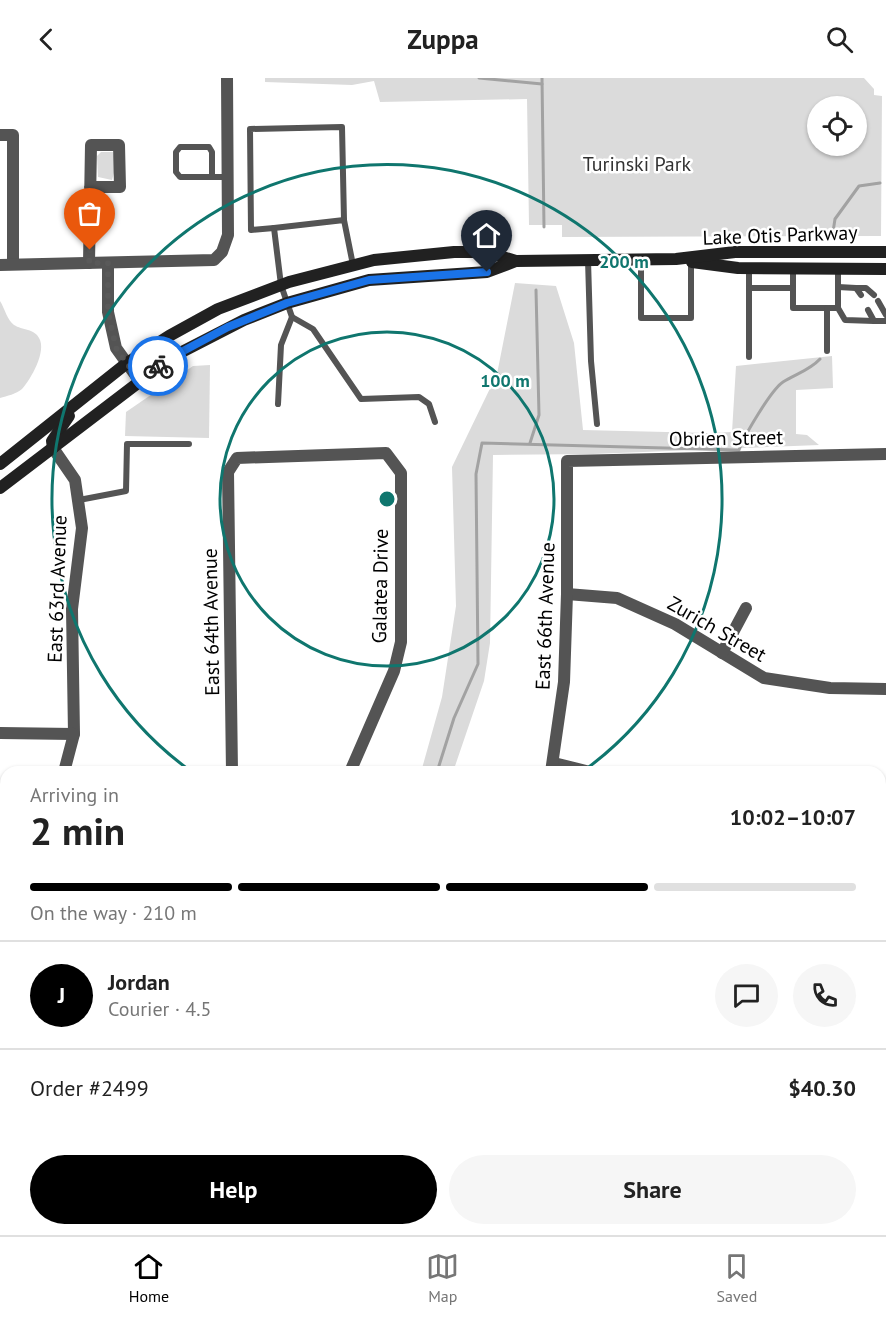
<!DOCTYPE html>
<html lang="en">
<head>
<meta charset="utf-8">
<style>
	body { margin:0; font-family:"PT Sans",sans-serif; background:#f6f6f6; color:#222; height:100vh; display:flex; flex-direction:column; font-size:22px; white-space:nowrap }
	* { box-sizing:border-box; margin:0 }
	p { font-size:20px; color:#767676 }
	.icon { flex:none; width:33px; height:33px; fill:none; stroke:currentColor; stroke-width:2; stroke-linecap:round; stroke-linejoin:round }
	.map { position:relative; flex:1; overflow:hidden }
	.details { position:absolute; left:0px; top:688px; width:886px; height:470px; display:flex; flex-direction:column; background:#fff; border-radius:18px 18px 0 0; box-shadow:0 2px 4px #0004 }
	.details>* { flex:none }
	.controls { position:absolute; left:807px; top:18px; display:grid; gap:12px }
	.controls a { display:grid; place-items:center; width:60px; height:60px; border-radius:50%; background:#fff; box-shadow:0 2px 4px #0004; font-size:30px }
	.pin { position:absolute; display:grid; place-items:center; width:51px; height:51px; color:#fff; margin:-62px -26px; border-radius:50% 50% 50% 0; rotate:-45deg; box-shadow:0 0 6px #0007 }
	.pin .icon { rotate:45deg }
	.courier { position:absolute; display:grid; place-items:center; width:60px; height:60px; margin:-30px; border:4px solid #1a73e8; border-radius:50%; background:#fff; color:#222; box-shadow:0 2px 8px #0007 }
	.head em { font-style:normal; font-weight:700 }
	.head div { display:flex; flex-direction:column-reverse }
	.head { display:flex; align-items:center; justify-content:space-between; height:102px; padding:0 30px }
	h1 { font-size:39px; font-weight:700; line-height:45px }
	.bar { display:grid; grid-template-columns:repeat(4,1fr); gap:9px 6px; align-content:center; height:72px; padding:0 30px }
	.bar i { height:8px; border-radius:4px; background:#e0e0e0 }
	.bar .active { background:#000 }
	.bar p { grid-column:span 4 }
	.line { display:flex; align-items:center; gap:15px; padding:0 30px; border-top:2px solid #e0e0e0 }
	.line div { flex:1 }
	.round { display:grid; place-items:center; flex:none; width:63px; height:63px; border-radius:32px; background:#f6f6f6 }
	.action { display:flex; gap:12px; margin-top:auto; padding:12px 30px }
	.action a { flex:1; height:69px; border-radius:36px; background:#000; color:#fff; font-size:24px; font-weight:700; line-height:69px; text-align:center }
	.action a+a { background:#f6f6f6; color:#222 }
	header { display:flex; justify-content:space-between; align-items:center; height:78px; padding:0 30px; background:#fff; font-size:27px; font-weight:700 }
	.tabs { display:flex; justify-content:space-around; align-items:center; height:84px; border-top:2px solid #e0e0e0; background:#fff; font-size:16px; color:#767676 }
	.tabs a { display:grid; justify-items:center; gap:3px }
	.tabs .active { color:#000 }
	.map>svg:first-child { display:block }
	.green { fill:#dbdbdb; fill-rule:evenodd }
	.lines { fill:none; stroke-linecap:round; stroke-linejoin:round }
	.stream { stroke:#a2a2a2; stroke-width:3 }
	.lane { stroke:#545454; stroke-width:6 }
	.street { stroke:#545454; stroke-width:12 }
	.secondary { stroke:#212121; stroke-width:12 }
	.done { stroke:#595959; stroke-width:6; stroke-dasharray:0 10.8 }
	.route { stroke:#1a73e8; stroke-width:8 }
	.ring { fill:none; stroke:#0f766e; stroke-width:3 }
	.labels { text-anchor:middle; stroke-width:5; stroke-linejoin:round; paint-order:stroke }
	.park-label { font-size:20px; fill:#323232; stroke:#fff }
	.street-label { font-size:20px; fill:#000; stroke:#fff }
	.centre { fill:#0f766e; stroke:#fff; stroke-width:3 }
	.ring-label { font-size:18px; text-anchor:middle; font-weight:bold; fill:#0f766e; stroke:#fff; stroke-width:5; stroke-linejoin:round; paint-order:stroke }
</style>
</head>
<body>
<header><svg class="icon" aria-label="back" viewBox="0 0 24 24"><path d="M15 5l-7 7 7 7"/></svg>Zuppa<svg class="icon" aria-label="search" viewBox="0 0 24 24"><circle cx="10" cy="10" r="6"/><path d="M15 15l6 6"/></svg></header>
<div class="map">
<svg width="886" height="1157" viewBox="0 0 886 1157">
	<rect width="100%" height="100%" fill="#fff"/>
	<g class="green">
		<path d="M265,0H864L874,11V17L882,18L881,158L562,159V147H529L527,21L380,24L374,3L352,7L265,4ZM818,28H856V68H818Z"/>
		<polygon points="101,74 113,74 116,88 112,102 98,99 97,78"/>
		<polygon points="515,205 556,208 574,265 583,352 708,355 732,354 736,288 832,278 833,310 796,312 796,356 807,357 819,367 593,376 493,377 490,565 484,603 453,694 421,694 442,619 456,528 452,389 497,296"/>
		<path d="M0,223C5,231 7,242 14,247C22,252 35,251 39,260C47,273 31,301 22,311C16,316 7,318 0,320Z"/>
		<polygon points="210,287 209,360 125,358 126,334 193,288"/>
	</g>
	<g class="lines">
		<g class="stream">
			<polyline points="479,0 542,6"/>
			<polyline points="542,0 544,149"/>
			<polyline points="833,154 835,141 859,108 880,105"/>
			<polyline points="530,365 539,337 536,212"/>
			<path d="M437,694L454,640L478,586L476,396L482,365L739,372C744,358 771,312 783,304C796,296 810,292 820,281"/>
			<polyline points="430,1152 432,1157"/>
		</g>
		<g class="lane">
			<polyline points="212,99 212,74 209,69 180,69 176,74 176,94 180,99 228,99"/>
			<polyline points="274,150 251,152 250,51 342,49 344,142"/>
			<polyline points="588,182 591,283 597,346"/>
			<polyline points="641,182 641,240 691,240 691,184"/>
			<polyline points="749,190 749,279"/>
			<polyline points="838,209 856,210 861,217"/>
			<polyline points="749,210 793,210 793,191"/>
			<polyline points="793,210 793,230 827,230 827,273"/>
			<polyline points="856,210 866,210 874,217"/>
			<polyline points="878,223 886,237"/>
			<polyline points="827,230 838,230 838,191"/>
			<polyline points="838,230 845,242 874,243"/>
			<polyline points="868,232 874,243 886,243"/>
			<polyline points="292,239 313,251 361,321 419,319 429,326 435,344"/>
			<polyline points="278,326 281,267 292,239 281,207 274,150 344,142 353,187"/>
			<polyline points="79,422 126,413 127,366 189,366"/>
		</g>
		<g class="street">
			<polyline points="0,57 13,57 13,186"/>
			<polyline points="89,185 91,67 119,67 120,109 90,109"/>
			<polyline points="108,185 108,234 116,270 139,302"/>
			<polyline points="0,187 214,182 222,174 228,157 227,0"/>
			<polyline points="53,370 75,402 82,450 72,531 74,656 64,694"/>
			<polyline points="567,516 617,520 675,546 764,600 830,610 886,611"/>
			<polyline points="722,575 746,530"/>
			<polyline points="0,655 74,656"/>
			<polyline points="554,685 590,694"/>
			<polyline points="232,694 228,394 237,380 386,375 401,395 401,564 394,593 350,694"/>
			<polyline points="551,694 564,604 567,516 567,383 886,376"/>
			<polyline points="0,1006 6,1006"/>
			<polyline points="355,1152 356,1157"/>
			<polyline points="535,1152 538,1157"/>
			<polyline points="805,1152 805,1157"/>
			<polyline points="231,1157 231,1152"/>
		</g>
		<g class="secondary">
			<polyline points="692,184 738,190 886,191"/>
			<polyline points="53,370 52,363 69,338"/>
			<polyline points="0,386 127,285 169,258 218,231 289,204 374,182 454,174 486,174 516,183 676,181 735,174 886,174"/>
			<polyline points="0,410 172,279 244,242 287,225 369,202 487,194 516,183"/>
		</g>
	</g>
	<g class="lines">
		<polyline class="done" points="90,172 89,185 108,185 108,234 116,270 139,302 158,288"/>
		<polyline class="route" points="158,288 172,279 228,249 287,225 369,202 487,194"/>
	</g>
	<g class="ring">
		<circle cx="387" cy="421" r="167"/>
		<path d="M192 694A335 335 0 1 1 582 694"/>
	</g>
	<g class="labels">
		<g class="park-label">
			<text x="637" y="93">Turinski Park</text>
		</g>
		<g class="street-label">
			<text transform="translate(780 157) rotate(-2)" y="7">Lake Otis Parkway</text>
			<text transform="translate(726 360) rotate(-1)" y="7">Obrien Street</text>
			<text transform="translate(380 508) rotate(-89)" y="7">Galatea Drive</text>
			<text transform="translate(57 511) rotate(-88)" y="7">East 63rd Avenue</text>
			<text transform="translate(545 538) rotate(-88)" y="7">East 66th Avenue</text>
			<text transform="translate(211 544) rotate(-91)" y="7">East 64th Avenue</text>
			<text transform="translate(717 551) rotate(30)" y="7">Zurich Street</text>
		</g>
	</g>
	<circle cx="387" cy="421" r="9" class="centre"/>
	<g class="ring-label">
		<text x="624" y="190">200 m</text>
		<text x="505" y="309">100 m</text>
	</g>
</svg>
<div class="controls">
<a><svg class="icon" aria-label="locate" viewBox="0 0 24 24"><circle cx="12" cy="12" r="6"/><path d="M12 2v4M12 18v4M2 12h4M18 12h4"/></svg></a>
</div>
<div class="pin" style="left:90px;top:172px;background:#ea580c"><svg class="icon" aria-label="bag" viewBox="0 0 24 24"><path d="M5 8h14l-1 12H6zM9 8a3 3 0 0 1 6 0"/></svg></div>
<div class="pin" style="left:487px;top:194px;background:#1f2937"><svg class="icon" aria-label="home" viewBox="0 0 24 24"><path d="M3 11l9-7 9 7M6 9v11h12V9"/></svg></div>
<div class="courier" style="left:158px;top:288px"><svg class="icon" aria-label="bike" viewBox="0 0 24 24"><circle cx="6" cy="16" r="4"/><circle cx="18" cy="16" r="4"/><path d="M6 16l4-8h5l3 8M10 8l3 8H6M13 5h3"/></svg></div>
<section class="details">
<div class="head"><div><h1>2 min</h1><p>Arriving in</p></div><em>10:02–10:07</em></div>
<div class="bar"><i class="active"></i><i class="active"></i><i class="active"></i><i></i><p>On the way · 210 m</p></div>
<div class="line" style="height:108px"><b class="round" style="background:#000;color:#fff">J</b><div><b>Jordan</b><p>Courier · 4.5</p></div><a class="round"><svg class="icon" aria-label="chat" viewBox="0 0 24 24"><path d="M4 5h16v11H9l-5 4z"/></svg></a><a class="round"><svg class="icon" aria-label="phone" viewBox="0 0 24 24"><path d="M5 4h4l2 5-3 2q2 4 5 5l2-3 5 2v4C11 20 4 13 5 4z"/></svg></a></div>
<div class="line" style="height:78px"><div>Order #2499</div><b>$40.30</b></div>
<div class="action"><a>Help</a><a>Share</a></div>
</section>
</div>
<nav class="tabs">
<a class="active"><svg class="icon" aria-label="home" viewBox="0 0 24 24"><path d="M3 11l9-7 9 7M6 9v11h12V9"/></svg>Home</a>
<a><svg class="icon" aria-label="map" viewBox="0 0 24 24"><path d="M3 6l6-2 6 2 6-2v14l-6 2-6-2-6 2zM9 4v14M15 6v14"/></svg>Map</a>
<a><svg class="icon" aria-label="saved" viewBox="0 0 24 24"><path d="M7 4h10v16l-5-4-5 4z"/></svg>Saved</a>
</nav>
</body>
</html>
